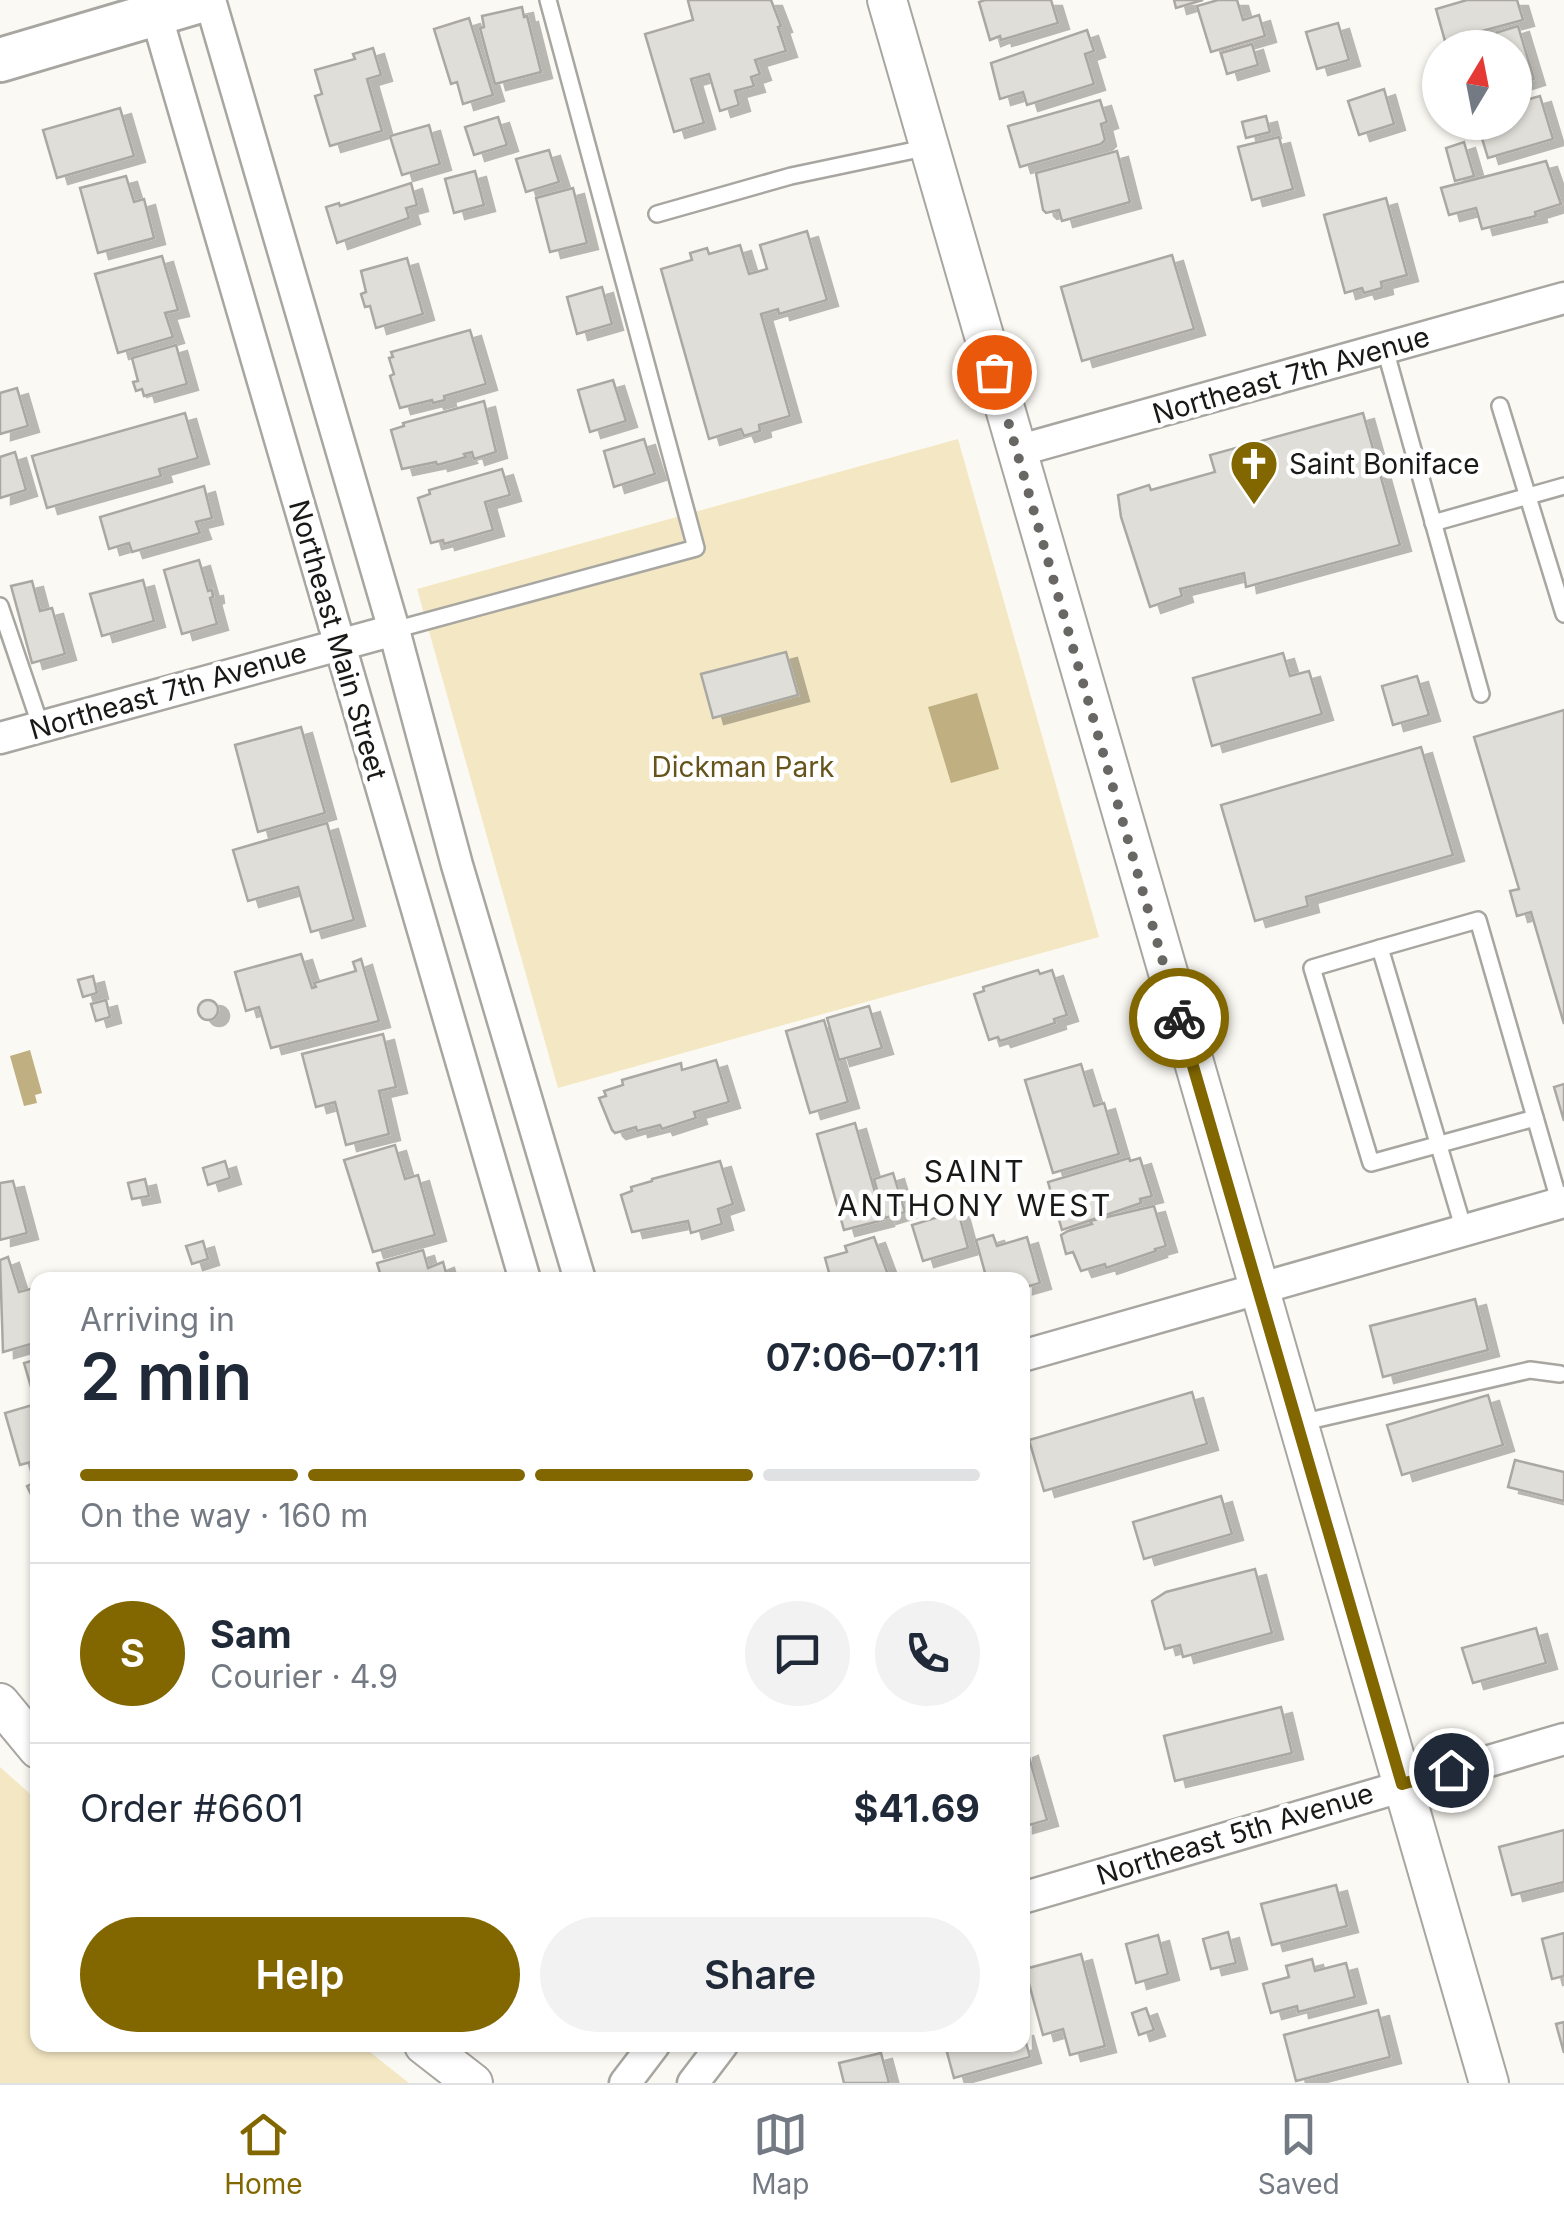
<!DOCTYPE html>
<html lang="en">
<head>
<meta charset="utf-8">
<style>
	body { margin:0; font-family:Inter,sans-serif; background:#f2f2f3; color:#1f2937; height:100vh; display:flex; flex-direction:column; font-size:38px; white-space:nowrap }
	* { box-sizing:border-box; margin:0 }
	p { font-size:32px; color:#747a83 }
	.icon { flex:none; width:55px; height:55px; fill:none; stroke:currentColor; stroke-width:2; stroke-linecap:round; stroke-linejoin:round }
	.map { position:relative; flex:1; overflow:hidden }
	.details { position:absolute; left:30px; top:1272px; width:1000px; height:780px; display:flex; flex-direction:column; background:#fff; border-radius:20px; box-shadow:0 2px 8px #0004 }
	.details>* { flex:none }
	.needle { width:65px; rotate:10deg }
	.buttons { position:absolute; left:1422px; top:30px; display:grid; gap:20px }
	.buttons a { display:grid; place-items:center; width:110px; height:110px; border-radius:50%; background:#fff; box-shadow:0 2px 8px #0004; font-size:50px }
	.pin { position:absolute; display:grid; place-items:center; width:85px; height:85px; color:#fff; margin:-42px; border:5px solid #fff; border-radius:50%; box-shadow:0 2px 10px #0007 }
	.courier { position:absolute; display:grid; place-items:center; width:100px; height:100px; margin:-50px; border:8px solid #826700; border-radius:50%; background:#fff; color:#222; box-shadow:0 2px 12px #0007 }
	.summary em { font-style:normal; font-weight:600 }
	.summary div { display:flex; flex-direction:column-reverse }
	.summary { display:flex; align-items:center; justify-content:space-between; height:170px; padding:0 50px }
	h1 { font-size:65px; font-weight:600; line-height:75px }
	.bar { display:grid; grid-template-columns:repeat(4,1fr); gap:15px 10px; align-content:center; height:120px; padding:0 50px }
	.bar i { height:12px; border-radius:8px; background:#e0e1e3 }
	.bar .on { background:#826700 }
	.bar p { grid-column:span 4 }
	.line { display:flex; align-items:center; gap:25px; padding:0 50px; border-top:2px solid #e0e1e3 }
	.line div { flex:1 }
	.round { display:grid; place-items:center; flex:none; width:105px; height:105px; border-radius:52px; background:#f2f2f3 }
	.cta { display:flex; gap:20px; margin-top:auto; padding:20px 50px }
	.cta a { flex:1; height:115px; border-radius:60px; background:#826700; color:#fff; font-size:40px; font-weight:600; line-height:115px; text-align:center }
	.cta a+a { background:#f2f2f3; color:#1f2937 }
	.tab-bar { display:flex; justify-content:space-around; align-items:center; height:140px; border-top:2px solid #e0e1e3; background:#fff; font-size:28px; color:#747a83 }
	.tab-bar a { display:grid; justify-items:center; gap:5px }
	.tab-bar .on { color:#826700 }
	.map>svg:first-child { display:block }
	.green { fill:#f4e8c4 }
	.water { fill:#c0af81 }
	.building { fill:#e0ded8; stroke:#aaa8a2; stroke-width:2.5; filter:url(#shadow) }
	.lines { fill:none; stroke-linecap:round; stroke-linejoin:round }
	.service-casing { stroke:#a8a6a1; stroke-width:20 }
	.minor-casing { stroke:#a8a6a1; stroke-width:35 }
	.tertiary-casing { stroke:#a8a6a1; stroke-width:42 }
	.secondary-casing { stroke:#a8a6a1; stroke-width:48 }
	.service { stroke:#fff; stroke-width:15 }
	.minor { stroke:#fff; stroke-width:30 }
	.tertiary { stroke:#fff; stroke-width:38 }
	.secondary { stroke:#fff; stroke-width:42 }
	.done { stroke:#686764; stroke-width:10; stroke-dasharray:0 18 }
	.route { stroke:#826700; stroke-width:12 }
	.labels { text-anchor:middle; stroke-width:9; stroke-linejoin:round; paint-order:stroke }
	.street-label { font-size:28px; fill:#191917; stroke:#fff }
	.poi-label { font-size:28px; fill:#191917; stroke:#fff; text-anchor:start }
	.park-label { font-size:28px; fill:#66541d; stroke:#fff }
	.neighbourhood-label { font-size:30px; letter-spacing:2.5px; fill:#191917; stroke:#fff }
</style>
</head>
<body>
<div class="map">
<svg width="1564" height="2083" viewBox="0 0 1564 2083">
	<defs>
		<filter id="shadow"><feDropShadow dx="11" dy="6" stdDeviation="0" flood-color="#0004"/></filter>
	</defs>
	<rect width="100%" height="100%" fill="#fbf9f3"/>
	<g class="green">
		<polygon points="958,439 1099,937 558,1088 417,589"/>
		<polygon points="0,1767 37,1800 38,2045 361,2045 409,2083 0,2083"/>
	</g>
	<g class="water">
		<polygon points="977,693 999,769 951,783 928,707"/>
		<polygon points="30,1050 42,1093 35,1095 37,1103 24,1106 10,1056"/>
	</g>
	<g class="building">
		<polygon points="771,0 781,26 778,27 786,51 755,60 760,74 751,77 754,86 735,91 739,105 720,111 709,74 691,79 704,123 674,132 645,34 693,20 688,1 690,0"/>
		<polygon points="985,0 1051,0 1058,23 1001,40 1000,36 990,40 979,2"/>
		<polygon points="1174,0 1203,0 1176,8"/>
		<polygon points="1218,0 1237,0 1243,20 1259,15 1265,36 1211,52 1197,6"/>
		<polygon points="1467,0 1517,0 1523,20 1445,41 1436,9"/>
		<polygon points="522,7 524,17 527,16 541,72 495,84 480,28 484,27 482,16"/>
		<polygon points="469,18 493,95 463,104 457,82 451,84 434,29"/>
		<polygon points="1338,23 1349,60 1317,69 1306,32"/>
		<polygon points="1518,26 1534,79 1515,85 1515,48 1474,48 1472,40"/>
		<polygon points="1087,30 1094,51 1085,54 1094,84 1027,105 1023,92 1000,99 991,63"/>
		<polygon points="1252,44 1258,65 1227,74 1221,53"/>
		<polygon points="373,48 381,75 367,79 382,131 330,146 315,96 322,94 315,70 355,59 353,54"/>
		<polygon points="1384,89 1394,124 1359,135 1348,101"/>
		<polygon points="1540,96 1553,139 1488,158 1477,122 1515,122 1515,103"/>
		<polygon points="1100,100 1107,122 1101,124 1105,140 1101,144 1020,167 1008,126"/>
		<polygon points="120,108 134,156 57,178 43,130"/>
		<polygon points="1266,116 1270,132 1246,138 1242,122"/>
		<polygon points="498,117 507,145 474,155 465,127"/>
		<polygon points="429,125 440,164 402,175 390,136"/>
		<polygon points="1279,137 1293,189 1252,200 1238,147"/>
		<polygon points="1464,142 1474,176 1455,181 1446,148"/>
		<polygon points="549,150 559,182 526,192 516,159"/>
		<polygon points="1117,151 1130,202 1062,221 1059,210 1046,213 1043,210 1036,173"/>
		<polygon points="1546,161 1561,204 1535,212 1536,216 1482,229 1476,208 1449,215 1441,188"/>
		<polygon points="475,171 484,205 454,213 445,179"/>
		<polygon points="126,176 134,202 144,199 154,238 98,253 80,188"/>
		<polygon points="411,183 417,205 406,208 409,218 337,243 326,207 339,203 340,206"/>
		<polygon points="573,188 587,243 550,252 536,198"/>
		<polygon points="1386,198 1407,275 1381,282 1382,288 1364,293 1362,288 1345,293 1324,215"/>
		<polygon points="807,231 827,300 779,314 778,309 761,314 790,416 759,425 760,431 744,436 741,429 709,439 661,269 692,260 690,253 707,248 709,254 740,245 749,274 767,269 760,245"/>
		<polygon points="1172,255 1194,329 1082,361 1061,287"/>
		<polygon points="162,256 178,310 165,313 173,337 118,353 95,274"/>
		<polygon points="407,258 423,314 376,328 370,306 365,307 361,294 366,292 361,271"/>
		<polygon points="602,287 612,324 577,334 567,297"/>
		<polygon points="470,330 486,384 444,396 445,400 433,403 432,400 400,408 390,376 394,374 389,358 393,357 391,352"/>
		<polygon points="176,345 187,384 144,396 142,389 136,391 133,382 138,381 132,358"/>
		<polygon points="613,380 626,421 590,432 578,390"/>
		<polygon points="17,388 28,426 0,434 0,393"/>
		<polygon points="484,401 496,452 474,459 472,452 464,454 466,457 437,465 436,462 402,469 391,430 404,426 403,423"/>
		<polygon points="185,413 198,458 159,469 161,476 47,508 32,456"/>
		<polygon points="1363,413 1400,545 1246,587 1244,573 1180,589 1182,596 1150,607 1121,517 1118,495 1149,485 1151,490 1215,472 1210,455"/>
		<polygon points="644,439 655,474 614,487 604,451"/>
		<polygon points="15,452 26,490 0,498 0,457"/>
		<polygon points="502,469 510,495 485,502 493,530 444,544 443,540 431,543 418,498 430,494 429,490"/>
		<polygon points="204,486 212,518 196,522 200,533 132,552 129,543 109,549 100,517"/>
		<polygon points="199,560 208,591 212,590 213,597 210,598 217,624 182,634 164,570"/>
		<polygon points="143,580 154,621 102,636 90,594"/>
		<polygon points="32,581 40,611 52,608 65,654 32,663 11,586"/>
		<polygon points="786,652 798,695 713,718 701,674"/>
		<polygon points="1283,653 1290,676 1309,671 1322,714 1212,746 1193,678"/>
		<polygon points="1417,676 1429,715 1393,725 1382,686"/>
		<polygon points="1564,710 1564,1024 1531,912 1517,916 1510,891 1519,889 1474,737"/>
		<polygon points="301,727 325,813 258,832 235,745"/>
		<polygon points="1421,747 1453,855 1306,897 1308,906 1255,921 1221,805"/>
		<polygon points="327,823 354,920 311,932 298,887 248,901 233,850"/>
		<polygon points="301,954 312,988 316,987 314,983 356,971 353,962 361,959 379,1021 271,1048 259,1007 246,1011 235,972"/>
		<polygon points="1038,970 1040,974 1052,970 1067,1015 1054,1019 1055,1023 1000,1041 998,1037 989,1040 974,994 984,991 983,987"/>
		<polygon points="93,976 97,993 83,997 78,980"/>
		<circle cx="208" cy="1010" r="10"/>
		<polygon points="106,1000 110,1017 96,1021 91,1004"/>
		<polygon points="869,1006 882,1048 839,1060 827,1018"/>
		<polygon points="824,1020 848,1102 810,1113 786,1031"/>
		<polygon points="383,1034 396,1087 379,1091 389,1134 346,1145 335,1102 316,1107 302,1054"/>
		<polygon points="716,1060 729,1102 694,1112 696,1118 662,1129 660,1125 637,1131 636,1127 615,1133 612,1130 599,1098 606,1096 604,1091 623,1085 622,1080 681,1063 682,1070"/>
		<polygon points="1081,1064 1094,1106 1104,1103 1119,1154 1053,1173 1025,1080"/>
		<polygon points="1564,1084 1564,1121 1554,1087"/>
		<polygon points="855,1123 883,1220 844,1230 817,1134"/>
		<polygon points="395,1145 405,1179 418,1175 435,1235 373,1252 344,1160"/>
		<polygon points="1129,1158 1130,1161 1140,1158 1152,1196 1140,1199 1141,1203 1062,1230 1048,1182"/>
		<polygon points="225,1161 230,1178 208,1185 203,1168"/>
		<polygon points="720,1161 733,1204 718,1209 722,1224 691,1233 688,1221 632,1232 621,1195 632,1191 631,1187 652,1181 652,1179"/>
		<polygon points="893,1173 905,1212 885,1218 874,1179"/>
		<polygon points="145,1179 149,1196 132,1199 128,1183"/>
		<polygon points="13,1181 27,1233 0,1240 0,1183"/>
		<polygon points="1154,1206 1166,1246 1155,1249 1156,1251 1106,1268 1105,1264 1081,1271 1073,1252 1066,1254 1061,1235 1068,1231 1092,1224 1090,1221"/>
		<polygon points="958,1211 968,1248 923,1261 912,1225"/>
		<polygon points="993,1235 997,1246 1027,1237 1040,1283 1022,1288 1022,1280 987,1280 976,1240"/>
		<polygon points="874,1237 890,1280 831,1280 825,1258 847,1252 845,1246"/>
		<polygon points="203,1241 208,1259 192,1264 186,1246"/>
		<polygon points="423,1250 428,1268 443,1262 448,1280 382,1280 377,1263"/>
		<polygon points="8,1257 19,1292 38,1287 38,1342 3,1352 0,1260"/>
		<polygon points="1475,1299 1488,1350 1383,1377 1370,1326"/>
		<polygon points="38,1359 38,1460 20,1465 5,1413 36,1404 24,1363"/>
		<polygon points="1192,1392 1207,1444 1044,1491 1029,1440"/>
		<polygon points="1488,1395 1503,1445 1402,1475 1387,1425"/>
		<polygon points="1515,1460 1564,1472 1564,1501 1508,1487"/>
		<polygon points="38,1481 38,1509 27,1486"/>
		<polygon points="1221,1496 1232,1534 1144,1559 1133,1522"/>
		<polygon points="1255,1569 1272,1633 1183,1657 1180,1645 1165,1649 1152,1601 1166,1592"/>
		<polygon points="1536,1628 1546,1663 1473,1683 1462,1648"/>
		<polygon points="1281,1707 1292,1753 1175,1781 1164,1736"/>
		<polygon points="1027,1750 1047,1820 1022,1827 1022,1752"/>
		<polygon points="1564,1830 1564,1882 1512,1895 1499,1847"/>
		<polygon points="1336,1885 1347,1926 1272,1945 1261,1904"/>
		<polygon points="1228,1932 1236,1963 1211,1969 1203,1939"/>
		<polygon points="1564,1933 1564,1976 1552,1979 1542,1939"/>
		<polygon points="1158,1935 1168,1974 1136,1983 1126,1944"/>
		<polygon points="1081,1954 1105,2046 1070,2055 1063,2029 1043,2035 1025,1969"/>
		<polygon points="1312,1959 1315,1971 1346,1963 1355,1997 1298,2012 1297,2006 1271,2013 1263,1984 1289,1977 1286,1966"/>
		<polygon points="1146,2008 1154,2030 1139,2035 1132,2013"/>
		<polygon points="1378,2010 1390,2057 1296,2081 1284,2035"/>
		<polygon points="1564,2022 1564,2053 1556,2024"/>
		<polygon points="1022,2029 1030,2057 954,2078 945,2045 1022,2045"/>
		<polygon points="881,2053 889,2083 844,2083 839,2063"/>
	</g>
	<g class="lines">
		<g class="service-casing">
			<g id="service">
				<polyline points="657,214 791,176 929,147"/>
				<polyline points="1385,349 1481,694"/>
				<polyline points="1500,406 1564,614"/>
				<polyline points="1433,523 1564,486"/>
				<polyline points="0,606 41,727"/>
				<polyline points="394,630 696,548 548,0"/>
				<polyline points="1380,948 1312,968 1371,1163 1535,1118"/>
				<polyline points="1464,1230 1380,948 1478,920 1560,1204"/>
				<polyline points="1300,1423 1530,1370 1560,1374"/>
			</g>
		</g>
		<g class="minor-casing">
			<g id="minor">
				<polyline points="152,0 525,1280"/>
				<polyline points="210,0 394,630 457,865 580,1280"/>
				<polyline points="1017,451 1564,298"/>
				<polyline points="0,738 394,630"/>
				<polyline points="1022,1356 1564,1202"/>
				<polyline points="1022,1898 1564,1739"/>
				<polyline points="625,2083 654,2045"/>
				<polyline points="693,2083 722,2045"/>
			</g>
		</g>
		<g class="tertiary-casing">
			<g id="tertiary">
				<polyline points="887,0 1489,2083"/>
				<polyline points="0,1703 38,1749"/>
				<polyline points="424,2045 473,2083"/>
			</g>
		</g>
		<g class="secondary-casing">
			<polyline id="secondary" points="0,60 203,0"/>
		</g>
		<use href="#service" class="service"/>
		<use href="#minor" class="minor"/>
		<use href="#tertiary" class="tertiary"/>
		<use href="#secondary" class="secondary"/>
	</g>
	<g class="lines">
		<polyline class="done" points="994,372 1179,1018"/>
		<polyline class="route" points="1179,1018 1402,1784 1451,1770"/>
	</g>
	<defs>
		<g id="church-pin" transform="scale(2.5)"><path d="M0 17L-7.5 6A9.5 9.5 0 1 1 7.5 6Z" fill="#826700" stroke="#fff"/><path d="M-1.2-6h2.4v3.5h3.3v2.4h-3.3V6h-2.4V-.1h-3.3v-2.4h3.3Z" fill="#fff"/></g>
	</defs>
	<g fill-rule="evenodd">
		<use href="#church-pin" x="1254" y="464"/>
	</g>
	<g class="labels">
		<g class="street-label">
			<text transform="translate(1291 375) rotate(-16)" y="10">Northeast 7th Avenue</text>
			<text transform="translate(338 640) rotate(74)" y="10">Northeast Main Street</text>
			<text transform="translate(168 691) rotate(-16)" y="10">Northeast 7th Avenue</text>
			<text transform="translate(1235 1834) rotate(-17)" y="10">Northeast 5th Avenue</text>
		</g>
		<g class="poi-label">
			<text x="1289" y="474">Saint Boniface</text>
		</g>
		<g class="park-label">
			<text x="743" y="777">Dickman Park</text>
		</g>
		<g class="neighbourhood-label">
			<text x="975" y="1182">SAINT<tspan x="975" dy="34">ANTHONY WEST</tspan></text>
		</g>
	</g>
</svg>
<div class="buttons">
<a><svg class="needle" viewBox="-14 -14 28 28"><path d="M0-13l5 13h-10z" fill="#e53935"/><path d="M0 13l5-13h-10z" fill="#747a83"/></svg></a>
</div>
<div class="pin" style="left:994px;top:372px;background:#ea580c"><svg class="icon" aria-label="bag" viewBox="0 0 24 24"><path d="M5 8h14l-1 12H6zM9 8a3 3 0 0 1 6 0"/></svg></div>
<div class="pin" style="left:1451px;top:1770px;background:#1f2937"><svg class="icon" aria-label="home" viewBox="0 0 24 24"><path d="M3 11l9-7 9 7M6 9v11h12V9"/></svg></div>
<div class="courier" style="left:1179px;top:1018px"><svg class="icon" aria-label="bike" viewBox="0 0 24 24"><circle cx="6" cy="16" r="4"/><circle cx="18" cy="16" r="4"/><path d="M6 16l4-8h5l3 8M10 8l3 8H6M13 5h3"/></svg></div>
<section class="details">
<div class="summary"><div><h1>2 min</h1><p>Arriving in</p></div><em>07:06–07:11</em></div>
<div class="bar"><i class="on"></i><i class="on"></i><i class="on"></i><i></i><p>On the way · 160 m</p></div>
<div class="line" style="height:180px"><b class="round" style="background:#826700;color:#fff">S</b><div><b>Sam</b><p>Courier · 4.9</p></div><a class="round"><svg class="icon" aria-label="chat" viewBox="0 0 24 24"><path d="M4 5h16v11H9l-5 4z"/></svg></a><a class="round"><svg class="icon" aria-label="phone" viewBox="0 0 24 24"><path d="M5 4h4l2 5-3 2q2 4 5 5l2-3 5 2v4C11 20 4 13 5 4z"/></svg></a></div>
<div class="line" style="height:130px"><div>Order #6601</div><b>$41.69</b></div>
<div class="cta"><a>Help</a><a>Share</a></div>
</section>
</div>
<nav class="tab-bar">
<a class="on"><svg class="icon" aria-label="home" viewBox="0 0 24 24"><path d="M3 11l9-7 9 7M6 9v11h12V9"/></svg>Home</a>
<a><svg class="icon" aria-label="map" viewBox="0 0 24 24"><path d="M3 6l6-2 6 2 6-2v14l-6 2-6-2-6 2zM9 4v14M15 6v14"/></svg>Map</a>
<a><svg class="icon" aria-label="saved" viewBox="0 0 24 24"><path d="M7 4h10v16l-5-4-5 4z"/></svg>Saved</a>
</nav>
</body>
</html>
